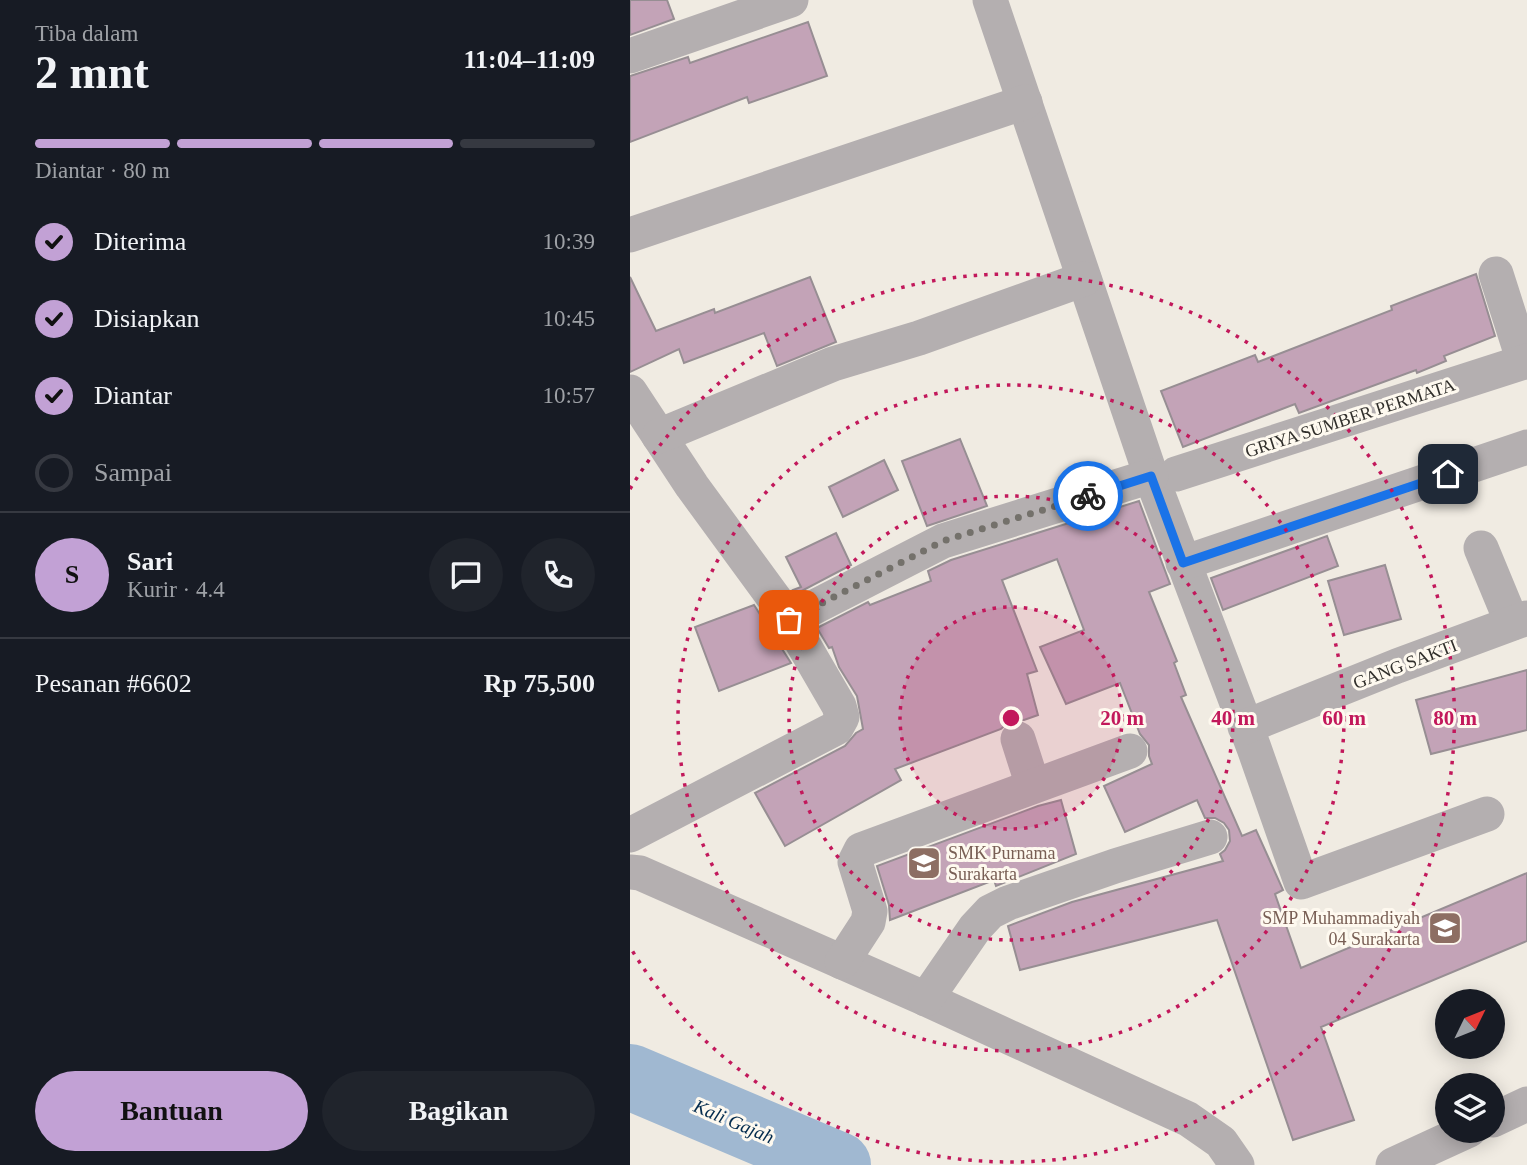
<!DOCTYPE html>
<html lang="id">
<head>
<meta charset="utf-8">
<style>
	body { margin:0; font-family:"Times New Roman",serif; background:#20242c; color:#f1f3f6; height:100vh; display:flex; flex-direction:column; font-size:26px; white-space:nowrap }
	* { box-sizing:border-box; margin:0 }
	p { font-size:23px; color:#9ea1a6 }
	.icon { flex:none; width:38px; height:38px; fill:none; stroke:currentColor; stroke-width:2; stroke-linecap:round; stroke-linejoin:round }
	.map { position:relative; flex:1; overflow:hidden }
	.panel { display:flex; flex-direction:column; background:#171b24; width:630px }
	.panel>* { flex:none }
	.needle { width:46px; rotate:47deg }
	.controls { position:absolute; left:805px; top:989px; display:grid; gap:14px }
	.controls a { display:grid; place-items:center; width:70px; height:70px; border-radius:50%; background:#171b24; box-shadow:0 4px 18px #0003; font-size:35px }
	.pin { position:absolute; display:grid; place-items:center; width:60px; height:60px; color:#fff; margin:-30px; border-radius:14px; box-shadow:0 4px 10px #0006 }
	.courier { position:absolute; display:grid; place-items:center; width:70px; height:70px; margin:-35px; border:5px solid #1a73e8; border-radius:50%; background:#fff; color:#222; box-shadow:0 2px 9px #0007 }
	.headline em { font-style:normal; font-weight:700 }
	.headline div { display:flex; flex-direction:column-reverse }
	.headline { display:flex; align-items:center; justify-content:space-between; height:119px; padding:0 35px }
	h1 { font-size:46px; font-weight:700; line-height:52px }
	.bar { display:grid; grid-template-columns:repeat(4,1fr); gap:10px 7px; align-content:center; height:84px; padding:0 35px }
	.bar i { height:9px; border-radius:5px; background:#363941 }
	.bar .active { background:#c2a1d5 }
	.bar p { grid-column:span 4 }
	.line { display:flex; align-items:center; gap:18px; padding:0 35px; border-top:2px solid #363941 }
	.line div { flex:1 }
	.round { display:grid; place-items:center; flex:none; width:74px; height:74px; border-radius:37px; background:#20242c }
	ol { padding:0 35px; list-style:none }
	li { display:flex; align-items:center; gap:21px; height:77px }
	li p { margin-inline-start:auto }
	li .icon { padding:7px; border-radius:50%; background:#c2a1d5; color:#111; stroke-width:4 }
	li:last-child { color:#9ea1a6 }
	li i { width:38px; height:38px; border:4px solid #363941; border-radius:50% }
	.primary-button { display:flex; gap:14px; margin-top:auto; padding:14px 35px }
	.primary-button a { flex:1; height:80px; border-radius:42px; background:#c2a1d5; color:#111; font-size:28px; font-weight:700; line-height:80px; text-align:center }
	.primary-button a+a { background:#20242c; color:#f1f3f6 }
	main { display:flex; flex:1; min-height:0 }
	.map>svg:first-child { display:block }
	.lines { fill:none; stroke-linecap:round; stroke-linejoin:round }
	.river { stroke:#a0b8d1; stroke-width:66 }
	.building { fill:#c3a3b7; stroke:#978e93; stroke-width:2 }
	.minor { stroke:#b4afb0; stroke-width:35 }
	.done { stroke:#74716b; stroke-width:7; stroke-dasharray:0 12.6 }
	.route { stroke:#1a73e8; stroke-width:9 }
	.ring { fill:none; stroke:#c2185b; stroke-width:3.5; stroke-dasharray:3.5 7 }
	.labels { text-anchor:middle; stroke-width:6; stroke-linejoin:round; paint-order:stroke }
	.street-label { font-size:18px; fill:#312f2b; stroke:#fef9ef }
	.education-label { font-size:18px; fill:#785e54; stroke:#fef9ef; text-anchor:start }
	.water-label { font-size:19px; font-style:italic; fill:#042c4e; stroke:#fef9ef }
	.centre { fill:#c2185b; stroke:#fef9ef; stroke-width:3.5 }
	.ring-label { font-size:21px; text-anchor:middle; font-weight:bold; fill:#c2185b; stroke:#fef9ef; stroke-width:6; stroke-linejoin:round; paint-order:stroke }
</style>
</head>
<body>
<main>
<section class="panel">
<div class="headline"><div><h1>2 mnt</h1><p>Tiba dalam</p></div><em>11:04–11:09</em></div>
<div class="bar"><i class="active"></i><i class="active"></i><i class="active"></i><i></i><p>Diantar · 80 m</p></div>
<ol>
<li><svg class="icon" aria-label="check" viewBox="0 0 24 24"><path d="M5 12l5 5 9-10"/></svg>Diterima<p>10:39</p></li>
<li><svg class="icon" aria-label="check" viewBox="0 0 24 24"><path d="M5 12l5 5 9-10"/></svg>Disiapkan<p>10:45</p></li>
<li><svg class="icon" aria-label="check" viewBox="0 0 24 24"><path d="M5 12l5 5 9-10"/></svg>Diantar<p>10:57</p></li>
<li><i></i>Sampai</li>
</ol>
<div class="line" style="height:126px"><b class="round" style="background:#c2a1d5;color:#111">S</b><div><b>Sari</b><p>Kurir · 4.4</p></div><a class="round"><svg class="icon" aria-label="chat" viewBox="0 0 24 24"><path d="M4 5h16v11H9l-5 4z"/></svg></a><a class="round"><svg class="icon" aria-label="phone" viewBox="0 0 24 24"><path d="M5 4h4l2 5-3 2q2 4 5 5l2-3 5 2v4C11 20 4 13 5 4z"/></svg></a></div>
<div class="line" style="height:91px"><div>Pesanan #6602</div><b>Rp 75,500</b></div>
<div class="primary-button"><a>Bantuan</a><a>Bagikan</a></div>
</section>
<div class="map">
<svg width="897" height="1165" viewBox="0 0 897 1165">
	<rect width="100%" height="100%" fill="#f0ebe2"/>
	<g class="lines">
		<polyline class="river" points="0,1077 208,1165"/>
	</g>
	<g class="building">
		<polygon points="0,0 37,0 44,19 0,35"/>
		<polygon points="178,22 197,76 119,103 117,97 0,142 0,76 58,57 60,63"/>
		<polygon points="846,274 865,336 814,356 816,361 787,373 786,370 669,413 665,404 553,447 531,391 625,355 628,362 762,310 761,306 790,295"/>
		<polygon points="0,277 26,331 84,309 85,313 180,277 206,342 147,366 134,333 54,363 49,349 0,372"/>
		<polygon points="330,439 357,506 297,526 272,461"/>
		<polygon points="254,460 268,490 213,517 199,487"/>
		<polygon points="509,501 540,584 519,592 547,661 544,663 556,695 551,697 612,836 626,830 653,890 645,894 671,968 897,873 897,941 691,1027 724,1120 663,1140 587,920 390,970 378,926 442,902 593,861 590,854 595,850 600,841 599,830 594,823 585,818 575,818 567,800 495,832 474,786 522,764 519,756 519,745 510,734 490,683 436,704 410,647 454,630 427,559 372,580 407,671 397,674 408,715 394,720 381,720 371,729 265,769 271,780 155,846 125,793 215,746 226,733 233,729 227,696 209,667 202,647 199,648 187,628 238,602 240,605 301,581 298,571 321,560"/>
		<polygon points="206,533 221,565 166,594 163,590 171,587 156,557"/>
		<polygon points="697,536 708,566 593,610 581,578"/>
		<polygon points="755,565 771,619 714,635 698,581"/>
		<polygon points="124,605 161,663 89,691 65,627"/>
		<polygon points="897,670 897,730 801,754 786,700"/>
		<polygon points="431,800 446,854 366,886 364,880 260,920 259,905 247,866 408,806"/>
	</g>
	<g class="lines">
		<g class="minor">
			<polyline points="360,0 521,476 624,748 671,882 857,814"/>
			<polyline points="0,56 161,0"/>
			<polyline points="0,235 395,102"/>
			<polyline points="866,274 894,362"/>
			<polyline points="0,392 62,486 155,613 209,706 212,717 206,728 0,835"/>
			<polyline points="29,436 203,364 289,338 454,279"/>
			<polyline points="546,474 897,361"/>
			<polyline points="851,548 882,623"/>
			<polyline points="553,563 897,447"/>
			<polyline points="159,620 313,541 521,476"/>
			<polyline points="615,727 767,666 897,618"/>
			<polyline points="388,739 403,786"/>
			<polyline points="0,872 10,873 296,999 558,1119 591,1142 607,1165"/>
			<polyline points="212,962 238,922 240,911 225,862 231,850 500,751"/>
			<polyline points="296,999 345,928 360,912 378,903 485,866 580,837"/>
			<polyline points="863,1120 897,1104"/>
			<polyline points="763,1165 839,1130"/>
		</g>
	</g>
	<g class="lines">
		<polyline class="done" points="159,620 313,541 458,496"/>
		<polyline class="route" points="458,496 521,476 553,563 818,474"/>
	</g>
	<circle cx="381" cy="718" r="111" fill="#c2185b" fill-opacity=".12"/>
	<g class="ring">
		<circle cx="381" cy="718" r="111"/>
		<circle cx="381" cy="718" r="222"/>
		<circle cx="381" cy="718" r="333"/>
		<path d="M0 489A444 444 0 1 1 0 947"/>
	</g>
	<defs>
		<g id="school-square" transform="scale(1.75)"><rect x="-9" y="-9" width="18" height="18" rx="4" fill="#8d6e63" stroke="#fef9ef"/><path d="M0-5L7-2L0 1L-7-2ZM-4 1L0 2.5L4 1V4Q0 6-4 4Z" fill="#fff"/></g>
	</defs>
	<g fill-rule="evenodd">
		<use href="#school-square" x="294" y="863"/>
		<use href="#school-square" x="815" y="928"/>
	</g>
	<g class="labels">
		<g class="street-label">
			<text transform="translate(720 418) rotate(-18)" y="6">GRIYA SUMBER PERMATA</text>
			<text transform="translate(775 664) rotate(-21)" y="6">GANG SAKTI</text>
		</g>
		<g class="education-label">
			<text x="318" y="859">SMK Purnama<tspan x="318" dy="21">Surakarta</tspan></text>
			<text x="790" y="924" text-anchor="end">SMP Muhammadiyah<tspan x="790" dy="21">04 Surakarta</tspan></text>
		</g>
		<g class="water-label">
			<text transform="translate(104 1121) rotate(23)" y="7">Kali Gajah</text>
		</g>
	</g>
	<circle cx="381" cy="718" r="10" class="centre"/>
	<g class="ring-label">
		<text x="492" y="725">20 m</text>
		<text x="603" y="725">40 m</text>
		<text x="714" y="725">60 m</text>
		<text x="825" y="725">80 m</text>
	</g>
</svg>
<div class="controls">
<a><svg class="needle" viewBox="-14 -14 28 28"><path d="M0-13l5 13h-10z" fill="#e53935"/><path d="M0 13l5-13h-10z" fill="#9ea1a6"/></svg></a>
<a><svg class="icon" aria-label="layers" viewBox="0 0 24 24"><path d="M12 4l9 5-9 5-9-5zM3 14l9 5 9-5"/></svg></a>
</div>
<div class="pin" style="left:159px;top:620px;background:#ea580c"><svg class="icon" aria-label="bag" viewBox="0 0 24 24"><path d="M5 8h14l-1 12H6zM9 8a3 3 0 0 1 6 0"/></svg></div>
<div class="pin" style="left:818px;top:474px;background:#1f2937"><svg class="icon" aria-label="home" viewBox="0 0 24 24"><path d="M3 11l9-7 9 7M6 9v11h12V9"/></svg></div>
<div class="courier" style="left:458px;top:496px"><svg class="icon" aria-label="bike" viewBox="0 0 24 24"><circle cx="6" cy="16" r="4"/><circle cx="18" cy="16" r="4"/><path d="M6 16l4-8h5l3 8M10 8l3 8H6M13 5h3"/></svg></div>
</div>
</main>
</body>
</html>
